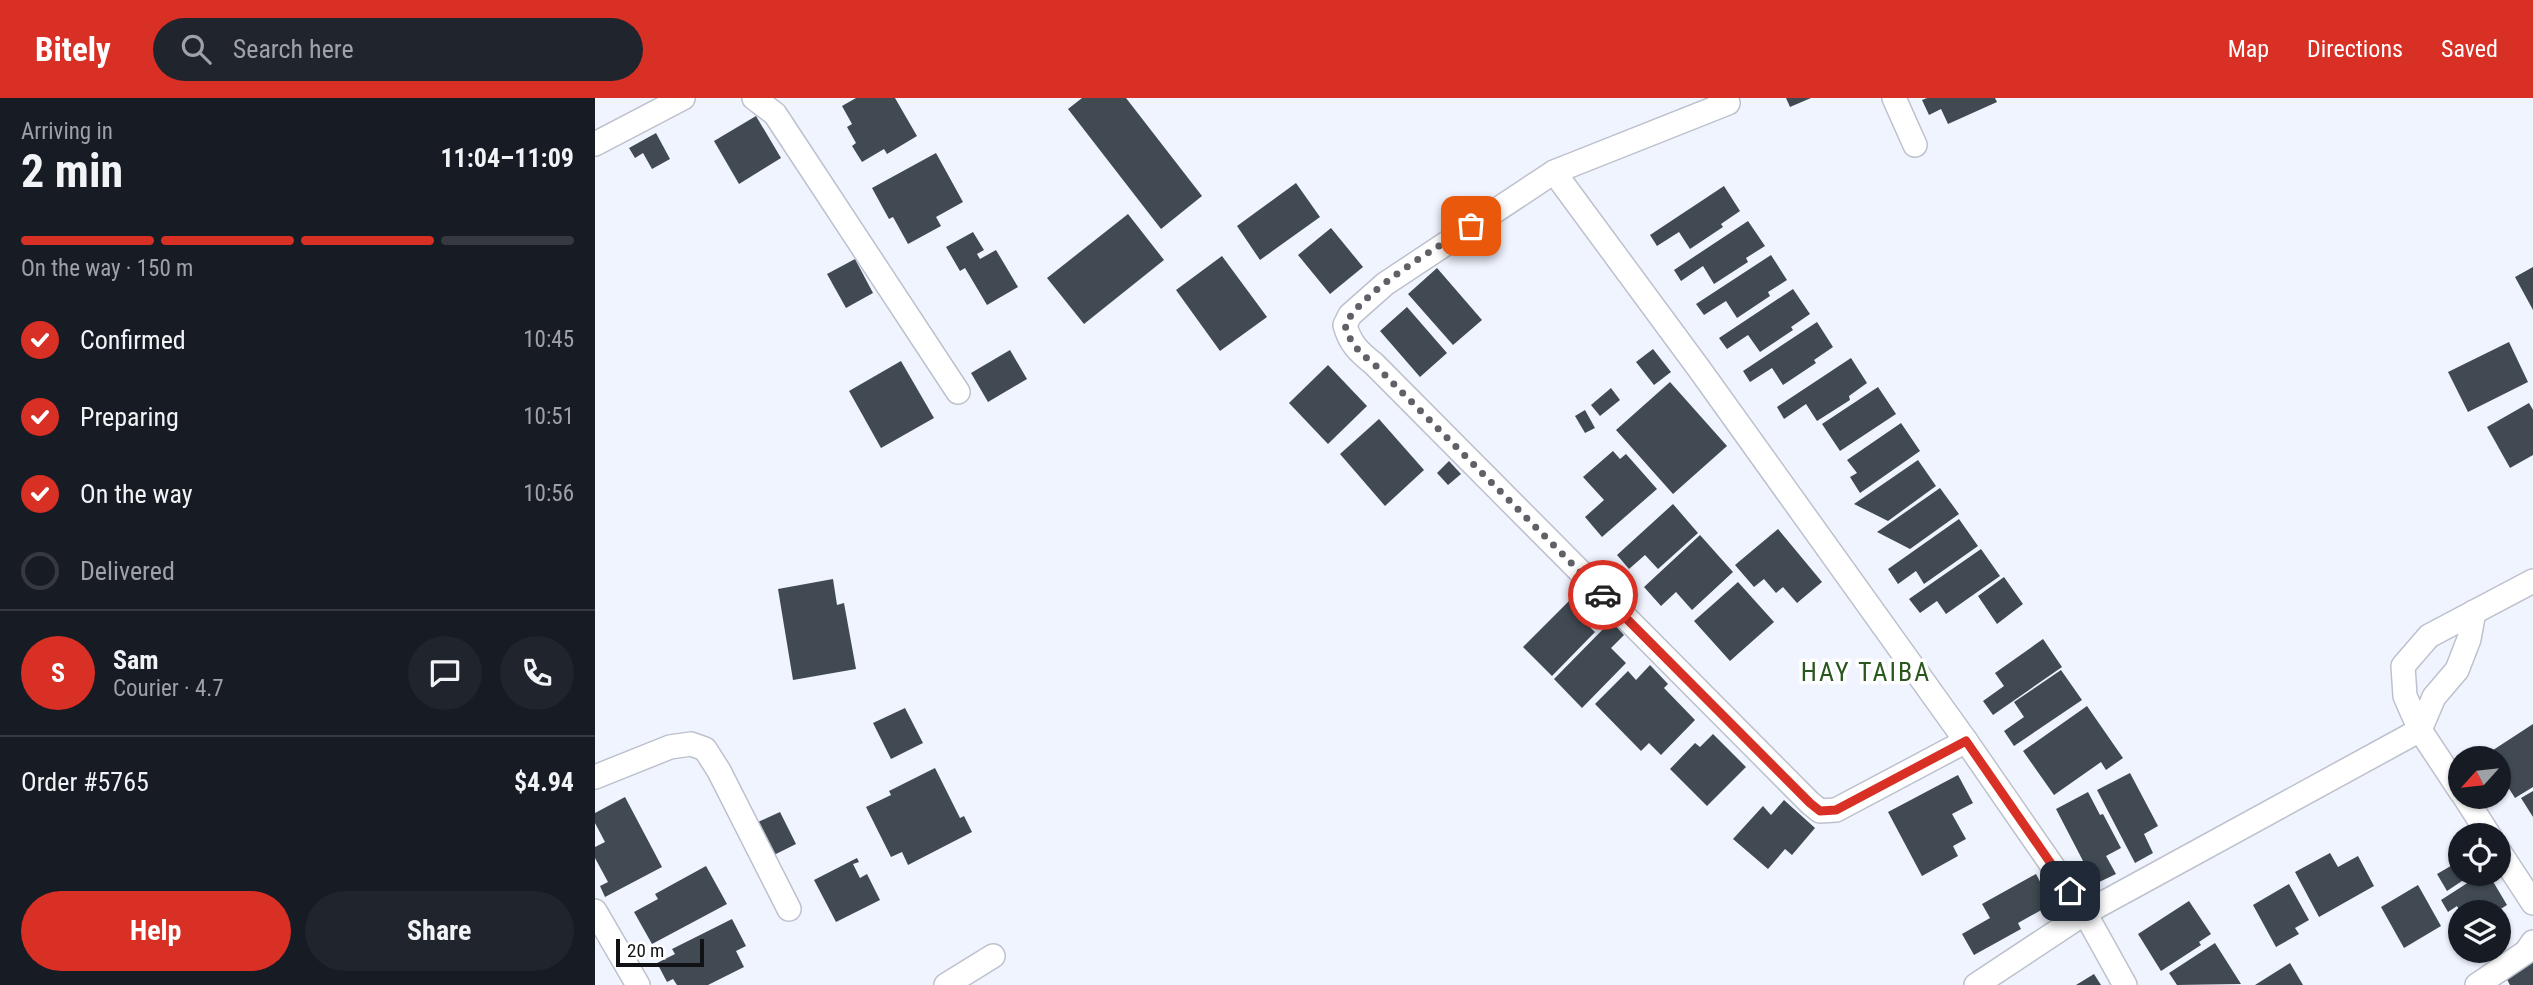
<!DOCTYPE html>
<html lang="en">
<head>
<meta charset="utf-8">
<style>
	body { margin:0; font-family:"Roboto Condensed",sans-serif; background:#20242c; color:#f1f3f6; height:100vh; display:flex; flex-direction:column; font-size:26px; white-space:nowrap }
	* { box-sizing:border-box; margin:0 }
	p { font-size:23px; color:#9ea1a6 }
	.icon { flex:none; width:38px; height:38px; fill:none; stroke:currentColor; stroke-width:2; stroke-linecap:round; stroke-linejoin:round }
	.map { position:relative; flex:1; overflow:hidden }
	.details { display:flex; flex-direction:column; background:#171b24; width:595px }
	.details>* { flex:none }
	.needle { width:46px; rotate:243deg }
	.buttons { position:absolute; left:1853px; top:648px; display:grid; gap:14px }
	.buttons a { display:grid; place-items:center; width:63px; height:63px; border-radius:50%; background:#171b24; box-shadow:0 2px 5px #0004; font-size:35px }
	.scale { position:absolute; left:21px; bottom:18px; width:88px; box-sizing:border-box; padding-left:7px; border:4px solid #111216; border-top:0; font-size:19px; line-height:24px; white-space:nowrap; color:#111216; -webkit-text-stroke:5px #fff; paint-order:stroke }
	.pin { position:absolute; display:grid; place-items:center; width:60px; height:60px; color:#fff; margin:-30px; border-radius:14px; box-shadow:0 4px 10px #0006 }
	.courier { position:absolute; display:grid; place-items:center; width:70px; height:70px; margin:-35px; border:5px solid #d93025; border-radius:50%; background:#fff; color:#222; box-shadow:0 2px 9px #0007 }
	.summary em { font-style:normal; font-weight:700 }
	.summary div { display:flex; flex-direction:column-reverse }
	.summary { display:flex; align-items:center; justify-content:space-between; height:119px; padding:0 21px }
	h1 { font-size:46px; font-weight:700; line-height:52px }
	.bar { display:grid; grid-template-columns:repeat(4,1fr); gap:10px 7px; align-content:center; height:84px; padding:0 21px }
	.bar i { height:9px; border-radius:5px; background:#363941 }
	.bar .selected { background:#d93025 }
	.bar p { grid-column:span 4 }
	.line { display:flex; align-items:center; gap:18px; padding:0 21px; border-top:2px solid #363941 }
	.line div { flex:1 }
	.round { display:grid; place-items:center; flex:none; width:74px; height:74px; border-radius:37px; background:#20242c }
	ol { padding:0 21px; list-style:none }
	li { display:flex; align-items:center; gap:21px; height:77px }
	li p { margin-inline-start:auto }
	li .icon { padding:7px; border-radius:50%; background:#d93025; color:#fff; stroke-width:4 }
	li:last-child { color:#9ea1a6 }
	li i { width:38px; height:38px; border:4px solid #363941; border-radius:50% }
	.action { display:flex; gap:14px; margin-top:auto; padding:14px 21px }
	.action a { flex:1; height:80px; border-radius:42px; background:#d93025; color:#fff; font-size:28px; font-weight:700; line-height:80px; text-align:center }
	.action a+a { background:#20242c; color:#f1f3f6 }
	header { display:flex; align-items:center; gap:42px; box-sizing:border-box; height:98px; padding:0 35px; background:#d93025; color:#fff }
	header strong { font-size:33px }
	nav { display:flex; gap:38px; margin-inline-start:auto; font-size:24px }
	.search { width:490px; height:63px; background:#20242c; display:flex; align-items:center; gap:18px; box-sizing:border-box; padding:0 24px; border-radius:38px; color:#9ea1a6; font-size:26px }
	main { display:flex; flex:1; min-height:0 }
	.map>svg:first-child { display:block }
	.building { fill:#414a52 }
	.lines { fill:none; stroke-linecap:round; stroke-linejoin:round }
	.street-casing { stroke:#bcc1cd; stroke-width:26 }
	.street { stroke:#fff; stroke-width:23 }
	.done { stroke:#5f6167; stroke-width:7; stroke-dasharray:0 12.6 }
	.route { stroke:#d93025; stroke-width:9 }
	.labels { text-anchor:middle; stroke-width:7; stroke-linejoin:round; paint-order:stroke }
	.neighbourhood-label { font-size:26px; letter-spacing:2px; fill:#2a571e; stroke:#fff }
</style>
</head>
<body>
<header>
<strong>Bitely</strong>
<div class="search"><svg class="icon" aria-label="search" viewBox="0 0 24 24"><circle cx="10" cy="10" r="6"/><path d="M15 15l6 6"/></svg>Search here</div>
<nav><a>Map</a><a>Directions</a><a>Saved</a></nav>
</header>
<main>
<section class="details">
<div class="summary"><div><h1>2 min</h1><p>Arriving in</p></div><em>11:04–11:09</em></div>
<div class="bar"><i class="selected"></i><i class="selected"></i><i class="selected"></i><i></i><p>On the way · 150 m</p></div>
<ol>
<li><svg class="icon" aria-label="check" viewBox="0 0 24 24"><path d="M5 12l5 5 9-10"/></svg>Confirmed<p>10:45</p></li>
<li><svg class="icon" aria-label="check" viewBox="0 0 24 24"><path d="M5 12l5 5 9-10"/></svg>Preparing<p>10:51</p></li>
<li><svg class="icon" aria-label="check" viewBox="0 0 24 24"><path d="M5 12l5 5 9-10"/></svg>On the way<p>10:56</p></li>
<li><i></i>Delivered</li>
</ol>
<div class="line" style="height:126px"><b class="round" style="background:#d93025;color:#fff">S</b><div><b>Sam</b><p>Courier · 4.7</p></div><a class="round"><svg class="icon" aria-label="chat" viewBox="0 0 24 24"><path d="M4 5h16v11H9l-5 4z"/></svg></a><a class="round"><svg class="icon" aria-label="phone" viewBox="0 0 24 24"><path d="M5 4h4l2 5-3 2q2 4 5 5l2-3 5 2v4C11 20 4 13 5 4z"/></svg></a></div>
<div class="line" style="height:91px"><div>Order #5765</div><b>$4.94</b></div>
<div class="action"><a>Help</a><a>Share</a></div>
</section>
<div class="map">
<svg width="1938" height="887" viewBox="0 0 1938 887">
	<rect width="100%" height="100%" fill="#f0f4fe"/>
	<g class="building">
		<polygon points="261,0 300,0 322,38 292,56 289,51 267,64 257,48 261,45 252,29 257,26 247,8"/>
		<polygon points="487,0 531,0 607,98 566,131 473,11"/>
		<polygon points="1191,0 1216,0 1195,9"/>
		<polygon points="1332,0 1400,0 1402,4 1353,26 1346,11 1334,17 1327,2"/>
		<polygon points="161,18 186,60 144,86 119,43"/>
		<polygon points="61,35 75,61 57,71 48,55 40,60 34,50"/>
		<polygon points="341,55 368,104 341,119 346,128 313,146 298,119 294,121 277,90"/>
		<polygon points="701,85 725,119 665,162 642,128"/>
		<polygon points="1129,88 1145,113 1126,126 1128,129 1095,151 1084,134 1062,148 1055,137"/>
		<polygon points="533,116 569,162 489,226 452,180"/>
		<polygon points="1153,123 1170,148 1151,160 1153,164 1119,186 1108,168 1086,183 1079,172"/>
		<polygon points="736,130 768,169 735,196 703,157"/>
		<polygon points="378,134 389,152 382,156 385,161 401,152 423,189 392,207 370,170 365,173 351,149"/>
		<polygon points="1176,157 1192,182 1173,194 1175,198 1142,220 1131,203 1109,217 1101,206"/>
		<polygon points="627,158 672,219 625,253 581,192"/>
		<polygon points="260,161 278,195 251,210 232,176"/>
		<polygon points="1938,169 1938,212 1920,179"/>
		<polygon points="842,170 887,222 858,247 813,196"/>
		<polygon points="1198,191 1215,216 1196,229 1198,232 1165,254 1153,237 1132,251 1124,240"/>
		<polygon points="812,209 852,255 825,279 785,233"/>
		<polygon points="1222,224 1238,249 1219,262 1221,265 1188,287 1177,270 1155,284 1148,273"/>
		<polygon points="1914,244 1933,284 1873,314 1853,274"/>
		<polygon points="1058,251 1076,274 1059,287 1041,264"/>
		<polygon points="415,252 432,281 393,304 376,275"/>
		<polygon points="1256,260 1272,285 1254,298 1255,302 1222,323 1211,306 1189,321 1182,309"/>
		<polygon points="306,263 339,320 286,350 254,293"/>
		<polygon points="733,267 772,308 733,346 694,305"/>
		<polygon points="1075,284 1132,348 1078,396 1021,332"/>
		<polygon points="1283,289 1301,316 1245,353 1227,326"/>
		<polygon points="1016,290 1025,302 1005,318 996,307"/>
		<polygon points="1934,305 1938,312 1938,357 1915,370 1892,329"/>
		<polygon points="990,312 1000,330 990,335 980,318"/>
		<polygon points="784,321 829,372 790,408 745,356"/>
		<polygon points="1306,325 1325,353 1265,395 1255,379 1262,375 1252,362"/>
		<polygon points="1018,353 1025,361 1031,356 1062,391 1007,439 990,419 1009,402 988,379"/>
		<polygon points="1323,362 1341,388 1293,423 1259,406"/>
		<polygon points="854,363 866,376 853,387 842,375"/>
		<polygon points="1345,390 1364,416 1315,451 1282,434"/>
		<polygon points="1078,406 1103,435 1063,471 1050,457 1034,471 1022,457"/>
		<polygon points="1364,421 1383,448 1329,486 1321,473 1303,486 1293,471"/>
		<polygon points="1183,431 1227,484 1202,505 1188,489 1181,495 1169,481 1159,489 1140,467"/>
		<polygon points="1105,437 1138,474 1097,512 1081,494 1066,508 1049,489"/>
		<polygon points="1386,451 1405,478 1351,516 1342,503 1325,515 1314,501"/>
		<polygon points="1409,479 1428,506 1402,526 1383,498"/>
		<polygon points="238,481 242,507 249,505 261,571 198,582 183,491"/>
		<polygon points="1143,484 1179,524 1135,563 1099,523"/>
		<polygon points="985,492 998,504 983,518 1000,534 957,578 928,549"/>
		<polygon points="1016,523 1029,537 1016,550 1031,565 987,610 959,581"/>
		<polygon points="1448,541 1467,569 1398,617 1388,603 1409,588 1400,575"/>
		<polygon points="1055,567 1073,586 1069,590 1100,622 1066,657 1054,645 1046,653 1000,606 1033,573 1041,582"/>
		<polygon points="1466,572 1487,602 1419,648 1409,633 1429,619 1419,604"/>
		<polygon points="1492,608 1528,660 1511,672 1506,664 1459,697 1428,653"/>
		<polygon points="310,610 328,645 296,661 278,625"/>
		<polygon points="1938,626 1938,689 1920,700 1904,675 1904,660 1894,660 1892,656"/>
		<polygon points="1118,636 1151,669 1112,708 1075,671 1100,645 1105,649"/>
		<polygon points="340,670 365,720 369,718 377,734 313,767 307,754 296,759 271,709 296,697 294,693"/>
		<polygon points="1535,675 1563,728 1549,736 1558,755 1540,765 1502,692"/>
		<polygon points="1363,677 1378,705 1357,716 1371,741 1358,748 1363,758 1327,778 1293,714"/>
		<polygon points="1938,693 1938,719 1926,700"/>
		<polygon points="1493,694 1505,717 1508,716 1526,750 1511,758 1521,776 1500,786 1461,711"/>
		<polygon points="30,699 67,769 10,799 5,788 13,784 0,760 0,749 10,744 0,725 0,715"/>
		<polygon points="1189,702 1220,730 1197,757 1190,751 1173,771 1138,741 1168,708 1176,717"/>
		<polygon points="185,714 201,746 179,757 163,724"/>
		<polygon points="1735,755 1743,769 1763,758 1779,788 1724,819 1700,774"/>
		<polygon points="262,760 264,764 258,766 265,780 272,776 285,802 241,824 219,782"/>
		<polygon points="1866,762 1866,775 1879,775 1852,793 1842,776"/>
		<polygon points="111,768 132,806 57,846 39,814 63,801 60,796"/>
		<polygon points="1888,775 1893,775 1912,807 1901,814 1865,814 1862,808 1853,814 1846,802"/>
		<polygon points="1441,776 1457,806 1423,825 1426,831 1379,857 1367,836 1395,820 1387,806"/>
		<polygon points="1694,786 1714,822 1700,830 1704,836 1681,849 1658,807"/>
		<polygon points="1823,787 1846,828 1809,850 1786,809"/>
		<polygon points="1594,803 1616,836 1604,844 1606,847 1566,873 1543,836"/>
		<polygon points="137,821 151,848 141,853 149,869 113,887 82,887 78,881 72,884 62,865 80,856 77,851"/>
		<polygon points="1620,845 1646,886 1582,887 1574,875"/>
		<polygon points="1938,857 1938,887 1915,887 1908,874"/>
		<polygon points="1695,865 1708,887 1660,887"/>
		<polygon points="1499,876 1506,887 1481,887"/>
	</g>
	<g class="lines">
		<g class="street-casing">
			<g id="street">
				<polyline points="159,0 180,16 363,294"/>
				<polyline points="1299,0 1320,47"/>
				<path d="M1133,5L959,74L790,186L755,217L750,227C755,246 764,254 779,266L1215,705L1225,713L1241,712L1371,643"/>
				<polyline points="0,46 88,0"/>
				<polyline points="959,74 1105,272 1371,643 1490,815 1530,887"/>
				<polyline points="0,679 75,649 96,646 110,651 124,673 194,811"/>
				<polyline points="1866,694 1825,632 1810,598 1808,568 1834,538 1938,483"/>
				<polyline points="1869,698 1894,737"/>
				<polyline points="1904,753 1938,805"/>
				<polyline points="0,813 43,887"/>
				<polyline points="351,887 398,858"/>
				<polyline points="1381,887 1490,815 1825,632 1839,599 1862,572 1874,541 1879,514"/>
				<polyline points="1882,887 1931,854 1938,844"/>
			</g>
		</g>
		<use href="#street" class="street"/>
	</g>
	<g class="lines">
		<path class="done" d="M876,128C841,150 768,192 750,227C755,246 764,254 779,266L1008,497"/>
		<polyline class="route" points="1008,497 1215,705 1225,713 1241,712 1371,643 1475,793"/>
	</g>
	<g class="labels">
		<g class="neighbourhood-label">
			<text x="1271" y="583">HAY TAIBA</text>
		</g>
	</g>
</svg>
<div class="buttons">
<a><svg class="needle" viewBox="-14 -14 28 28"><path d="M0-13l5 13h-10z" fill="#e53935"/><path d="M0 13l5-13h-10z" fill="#9ea1a6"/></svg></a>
<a><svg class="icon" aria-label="locate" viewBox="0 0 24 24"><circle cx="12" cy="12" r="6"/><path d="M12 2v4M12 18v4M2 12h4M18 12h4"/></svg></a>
<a><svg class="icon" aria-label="layers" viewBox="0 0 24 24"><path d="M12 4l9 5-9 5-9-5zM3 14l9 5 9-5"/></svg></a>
</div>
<div class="scale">20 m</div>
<div class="pin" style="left:876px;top:128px;background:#ea580c"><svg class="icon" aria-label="bag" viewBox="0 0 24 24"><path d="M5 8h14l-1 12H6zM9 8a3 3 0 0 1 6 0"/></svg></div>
<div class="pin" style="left:1475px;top:793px;background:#1f2937"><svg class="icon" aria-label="home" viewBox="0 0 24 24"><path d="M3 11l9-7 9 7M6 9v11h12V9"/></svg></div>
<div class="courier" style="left:1008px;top:497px"><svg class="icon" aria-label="car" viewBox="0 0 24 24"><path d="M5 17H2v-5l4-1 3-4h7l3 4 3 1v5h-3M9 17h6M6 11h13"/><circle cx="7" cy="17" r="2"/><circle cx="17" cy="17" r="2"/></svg></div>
</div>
</main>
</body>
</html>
